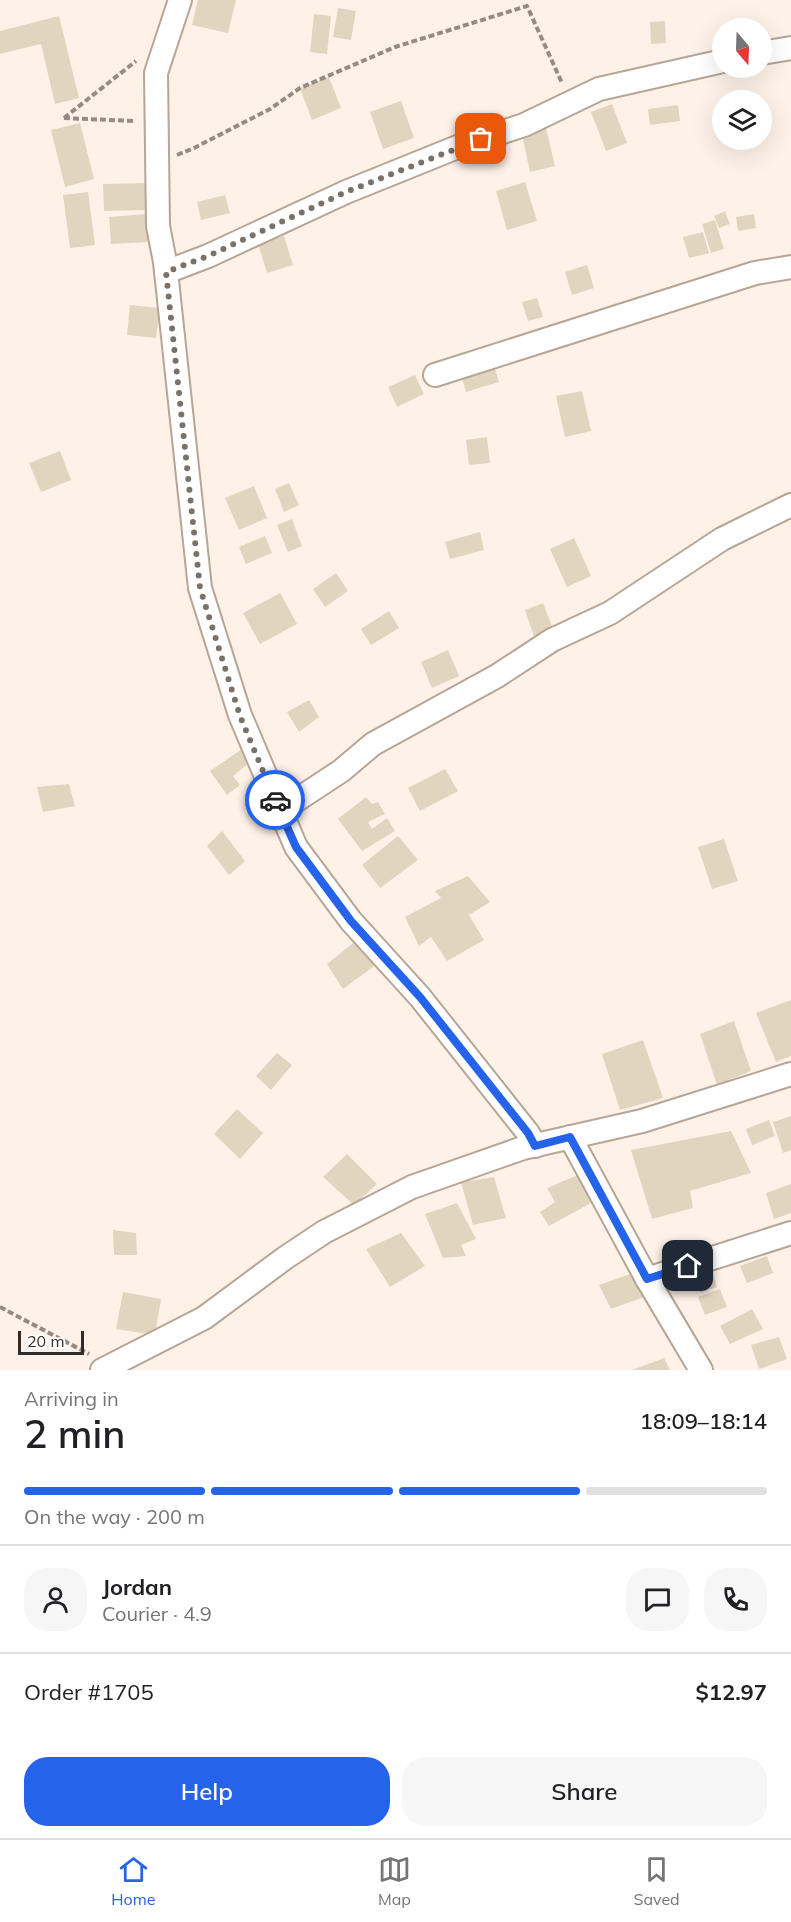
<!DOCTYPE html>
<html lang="en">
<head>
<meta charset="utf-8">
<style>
	body { margin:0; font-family:Mulish,sans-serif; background:#f6f6f6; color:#202124; height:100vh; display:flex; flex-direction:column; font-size:22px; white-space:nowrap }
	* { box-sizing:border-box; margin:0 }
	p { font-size:20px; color:#757577 }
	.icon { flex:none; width:33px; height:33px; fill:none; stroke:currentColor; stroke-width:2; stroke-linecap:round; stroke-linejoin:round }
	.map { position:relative; height:1370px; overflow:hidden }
	.side { display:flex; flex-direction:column; background:#fff; flex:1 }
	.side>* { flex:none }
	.needle { width:39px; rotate:161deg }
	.controls { position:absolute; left:712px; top:18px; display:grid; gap:12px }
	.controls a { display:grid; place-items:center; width:60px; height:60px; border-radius:50%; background:#fff; box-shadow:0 6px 24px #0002; font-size:30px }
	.scale { position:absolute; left:18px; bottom:15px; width:66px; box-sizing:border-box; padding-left:6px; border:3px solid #332b25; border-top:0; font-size:16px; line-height:21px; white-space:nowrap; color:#332b25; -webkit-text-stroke:4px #fff; paint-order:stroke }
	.pin { position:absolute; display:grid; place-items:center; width:51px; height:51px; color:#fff; margin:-26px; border-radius:12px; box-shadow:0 3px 9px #0006 }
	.courier { position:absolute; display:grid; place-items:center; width:60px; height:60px; margin:-30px; border:4px solid #2563eb; border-radius:50%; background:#fff; color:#222; box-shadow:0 2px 8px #0007 }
	.overview em { font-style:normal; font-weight:600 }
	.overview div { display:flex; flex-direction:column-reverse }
	.overview { display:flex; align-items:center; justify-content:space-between; height:102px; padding:0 24px }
	h1 { font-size:39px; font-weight:600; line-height:45px }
	.bar { display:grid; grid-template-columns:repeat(4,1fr); gap:9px 6px; align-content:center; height:72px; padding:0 24px }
	.bar i { height:8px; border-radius:4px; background:#e0e0e0 }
	.bar .active { background:#2563eb }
	.bar p { grid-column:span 4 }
	.line { display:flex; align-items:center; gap:15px; padding:0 24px; border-top:2px solid #e0e0e0 }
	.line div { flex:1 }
	.round { display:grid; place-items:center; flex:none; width:63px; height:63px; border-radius:24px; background:#f6f6f6 }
	.cta { display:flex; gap:12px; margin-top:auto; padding:12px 24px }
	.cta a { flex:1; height:69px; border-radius:24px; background:#2563eb; color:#fff; font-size:24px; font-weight:600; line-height:69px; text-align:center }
	.cta a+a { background:#f6f6f6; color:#202124 }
	.tabs { display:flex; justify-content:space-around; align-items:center; height:84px; border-top:2px solid #e0e0e0; background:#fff; font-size:16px; color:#757577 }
	.tabs a { display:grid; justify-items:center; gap:3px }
	.tabs .active { color:#2563eb }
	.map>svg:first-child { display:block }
	.building { fill:#e1d5c0 }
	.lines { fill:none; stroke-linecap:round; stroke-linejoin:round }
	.street-casing { stroke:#b7a595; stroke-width:26 }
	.path { stroke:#958b83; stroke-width:4; stroke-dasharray:6 3; stroke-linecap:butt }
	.street { stroke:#fff; stroke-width:22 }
	.done { stroke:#7a7169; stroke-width:6; stroke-dasharray:0 10.8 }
	.route { stroke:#2563eb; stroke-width:8 }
</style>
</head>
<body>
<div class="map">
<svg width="791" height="1370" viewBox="0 0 791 1370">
	<rect width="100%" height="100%" fill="#fef2e8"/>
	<g class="building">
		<polygon points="198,0 236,0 228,33 192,25"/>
		<polygon points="338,8 356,11 351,40 333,37"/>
		<polygon points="314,14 331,16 327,54 310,52"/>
		<polygon points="59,16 79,98 55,104 41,44 0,54 0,31"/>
		<polygon points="665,21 666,43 651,44 650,22"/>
		<polygon points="329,77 341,108 312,120 300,88"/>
		<polygon points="401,101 414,138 383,149 370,112"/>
		<polygon points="612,104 627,143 606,151 591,112"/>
		<polygon points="678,105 680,121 650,125 648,109"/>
		<polygon points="80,123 94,179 65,187 51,130"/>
		<polygon points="545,124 555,166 530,172 521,130"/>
		<polygon points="525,182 537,221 507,230 496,191"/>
		<polygon points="149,183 150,210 104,211 103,184"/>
		<polygon points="88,192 95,245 70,248 63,195"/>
		<polygon points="225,195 230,213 201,220 197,202"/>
		<polygon points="725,211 730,224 719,228 714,216"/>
		<polygon points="147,214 149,242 111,244 109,217"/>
		<polygon points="754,214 756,228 738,231 736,217"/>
		<polygon points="715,220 724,249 711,253 702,224"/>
		<polygon points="703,232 709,253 689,258 683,237"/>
		<polygon points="284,236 293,265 267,273 258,244"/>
		<polygon points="587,265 594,288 572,295 565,272"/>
		<polygon points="537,298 543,317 528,321 522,302"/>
		<polygon points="130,305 160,308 156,338 127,335"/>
		<polygon points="494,365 499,382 466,392 461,375"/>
		<polygon points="415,375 424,394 397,407 388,387"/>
		<polygon points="582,391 591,431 565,437 556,396"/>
		<polygon points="487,437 490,463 469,465 466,440"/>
		<polygon points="60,451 71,480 41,492 29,463"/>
		<polygon points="289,483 299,505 284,512 275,489"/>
		<polygon points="254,486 267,518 239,530 225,498"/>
		<polygon points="292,519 302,546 288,552 277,525"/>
		<polygon points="480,532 484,550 450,559 445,542"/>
		<polygon points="265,536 272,553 246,564 239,547"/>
		<polygon points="574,538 591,576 567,587 550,549"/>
		<polygon points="336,573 348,591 325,607 313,589"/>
		<polygon points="280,593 297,624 260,644 243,613"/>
		<polygon points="543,603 553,629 534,636 525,610"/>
		<polygon points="389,611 399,628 371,645 361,629"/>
		<polygon points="448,650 459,676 432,688 421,662"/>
		<polygon points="309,700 319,717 299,732 287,712"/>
		<polygon points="245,747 255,758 233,776 240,785 227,795 210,771"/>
		<polygon points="445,769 458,791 420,811 408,788"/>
		<polygon points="69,784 75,806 43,812 37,787"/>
		<polygon points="366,797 372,804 378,802 385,814 368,822 372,829 387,818 395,831 362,851 338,819"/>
		<polygon points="222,831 245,861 229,875 207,846"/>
		<polygon points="398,836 418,860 380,888 362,865"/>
		<polygon points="724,839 738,881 712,889 698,847"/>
		<polygon points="468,876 490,902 469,915 484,940 447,961 431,937 419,946 405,917 441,898 435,891"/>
		<polygon points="357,940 377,964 343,989 327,964"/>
		<polygon points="791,1000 791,1056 776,1062 756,1013"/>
		<polygon points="734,1021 751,1071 717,1085 700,1034"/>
		<polygon points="643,1040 663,1098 620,1110 602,1054"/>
		<polygon points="277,1053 292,1065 271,1090 256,1076"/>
		<polygon points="237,1109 263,1133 240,1159 214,1134"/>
		<polygon points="791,1116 791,1150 783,1153 773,1122"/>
		<polygon points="769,1120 775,1136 752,1145 746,1129"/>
		<polygon points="731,1131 751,1173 690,1191 693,1208 652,1219 631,1150"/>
		<polygon points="347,1154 377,1184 354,1205 323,1177"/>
		<polygon points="578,1175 591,1203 549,1226 540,1212 555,1202 547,1188"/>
		<polygon points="494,1177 506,1218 473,1225 461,1182"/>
		<polygon points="791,1184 791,1213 774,1219 766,1193"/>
		<polygon points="457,1203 476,1239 461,1245 466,1256 443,1258 425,1214"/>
		<polygon points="113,1230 136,1233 137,1255 114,1255"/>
		<polygon points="401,1233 425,1266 390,1287 366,1249"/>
		<polygon points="767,1256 773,1273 747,1283 740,1266"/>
		<polygon points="712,1271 717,1287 700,1292 695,1277"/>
		<polygon points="633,1273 644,1297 611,1309 599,1285"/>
		<polygon points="720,1289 727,1307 705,1315 698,1297"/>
		<polygon points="123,1292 161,1299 155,1335 116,1329"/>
		<polygon points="752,1309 763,1329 730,1344 720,1326"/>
		<polygon points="779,1337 787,1359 759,1369 751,1345"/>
		<polygon points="664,1358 670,1370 632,1370"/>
	</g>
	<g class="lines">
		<g class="street-casing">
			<g id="street">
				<polyline points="180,0 156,73 158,226 165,262 200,588 240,715 296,847 351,921 420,997 528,1133 535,1146"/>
				<polyline points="762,53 791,48"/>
				<polyline points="166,272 208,256 346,192 460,146 524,125 599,89 723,61"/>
				<polyline points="435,375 755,273 791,267"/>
				<polyline points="280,811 341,771 373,744 497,676 552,640 610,613 722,539 791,505"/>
				<polyline points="570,1137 647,1279 701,1370"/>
				<polyline points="647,1279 791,1233"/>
				<polyline points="102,1370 204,1318 285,1258 324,1232 412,1187 523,1148 642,1121 791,1074"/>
			</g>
		</g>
		<g class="path">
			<polyline points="64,118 136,61"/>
			<polyline points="64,118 135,121"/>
			<polyline points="177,155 194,148 270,109 300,88 395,47 527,6 562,83"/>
			<polyline points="0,1307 89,1354"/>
		</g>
		<use href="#street" class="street"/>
	</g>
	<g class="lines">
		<polyline class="done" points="275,800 240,716 200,588 166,272 208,256 346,192 481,139"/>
		<polyline class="route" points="275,800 296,847 351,921 420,997 528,1133 535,1146 570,1137 647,1279 688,1266"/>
	</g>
</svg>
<div class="controls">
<a><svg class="needle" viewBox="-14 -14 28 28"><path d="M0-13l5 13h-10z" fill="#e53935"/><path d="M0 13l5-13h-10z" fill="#757577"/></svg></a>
<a><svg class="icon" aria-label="layers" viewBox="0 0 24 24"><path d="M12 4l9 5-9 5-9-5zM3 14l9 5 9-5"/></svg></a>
</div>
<div class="scale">20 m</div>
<div class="pin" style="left:481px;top:139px;background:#ea580c"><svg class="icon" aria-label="bag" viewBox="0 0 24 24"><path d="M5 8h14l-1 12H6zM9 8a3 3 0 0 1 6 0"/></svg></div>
<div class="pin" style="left:688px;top:1266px;background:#1f2937"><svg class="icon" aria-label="home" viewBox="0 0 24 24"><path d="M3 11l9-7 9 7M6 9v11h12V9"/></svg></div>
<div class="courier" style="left:275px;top:800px"><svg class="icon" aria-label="car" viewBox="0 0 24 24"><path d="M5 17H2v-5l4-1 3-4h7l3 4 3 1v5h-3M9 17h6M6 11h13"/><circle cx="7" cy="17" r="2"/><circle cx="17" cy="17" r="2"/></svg></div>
</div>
<section class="side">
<div class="overview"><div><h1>2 min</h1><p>Arriving in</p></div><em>18:09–18:14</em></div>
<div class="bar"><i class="active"></i><i class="active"></i><i class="active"></i><i></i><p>On the way · 200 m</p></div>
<div class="line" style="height:108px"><a class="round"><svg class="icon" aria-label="person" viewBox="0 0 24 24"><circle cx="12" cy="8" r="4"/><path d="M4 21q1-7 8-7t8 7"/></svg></a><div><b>Jordan</b><p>Courier · 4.9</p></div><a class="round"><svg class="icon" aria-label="chat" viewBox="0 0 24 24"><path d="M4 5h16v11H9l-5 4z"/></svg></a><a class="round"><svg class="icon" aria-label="phone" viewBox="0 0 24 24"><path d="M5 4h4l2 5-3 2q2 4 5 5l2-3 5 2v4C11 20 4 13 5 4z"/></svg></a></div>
<div class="line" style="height:78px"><div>Order #1705</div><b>$12.97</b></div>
<div class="cta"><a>Help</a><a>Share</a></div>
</section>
<nav class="tabs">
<a class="active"><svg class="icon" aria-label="home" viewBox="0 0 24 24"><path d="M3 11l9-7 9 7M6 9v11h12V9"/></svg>Home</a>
<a><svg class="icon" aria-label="map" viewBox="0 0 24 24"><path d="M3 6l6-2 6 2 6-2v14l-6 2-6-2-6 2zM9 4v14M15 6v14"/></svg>Map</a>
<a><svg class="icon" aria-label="saved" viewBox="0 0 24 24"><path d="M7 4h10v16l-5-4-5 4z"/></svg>Saved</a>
</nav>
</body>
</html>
